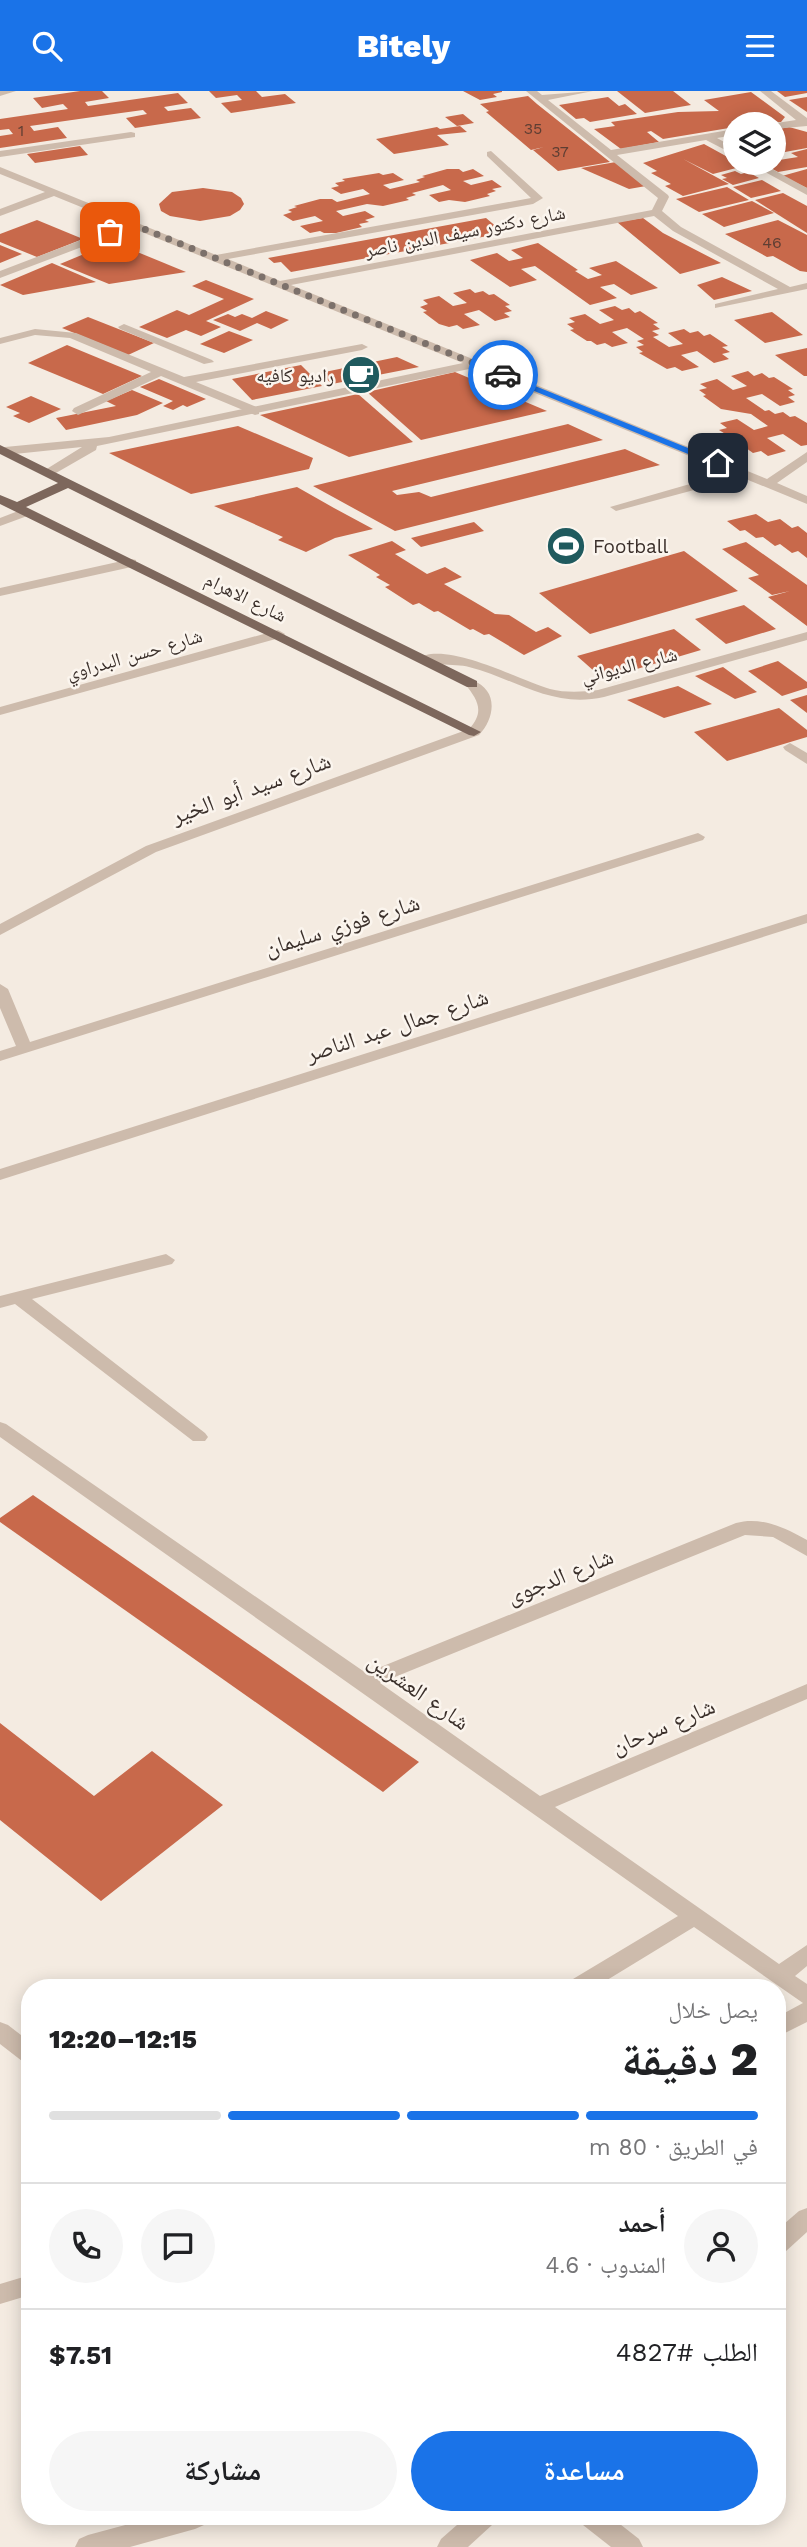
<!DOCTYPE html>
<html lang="ar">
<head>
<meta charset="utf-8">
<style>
	body { margin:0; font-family:"Work Sans","Noto Naskh Arabic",sans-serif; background:#f6f6f6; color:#202124; direction:rtl; height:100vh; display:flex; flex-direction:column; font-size:26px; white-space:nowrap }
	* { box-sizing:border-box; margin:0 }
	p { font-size:23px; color:#757577 }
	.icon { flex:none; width:38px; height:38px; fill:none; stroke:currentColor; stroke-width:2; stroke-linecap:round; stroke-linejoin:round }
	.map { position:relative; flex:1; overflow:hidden; direction:ltr }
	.sheet { position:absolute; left:21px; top:1888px; width:765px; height:546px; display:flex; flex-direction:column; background:#fff; border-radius:28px; box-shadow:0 4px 18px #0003; direction:rtl }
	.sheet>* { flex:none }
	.fabs { position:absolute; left:723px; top:21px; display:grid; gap:14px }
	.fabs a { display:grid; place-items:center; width:63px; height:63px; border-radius:50%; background:#fff; box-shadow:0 4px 18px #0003; font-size:35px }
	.pin { position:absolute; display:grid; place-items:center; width:60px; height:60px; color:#fff; margin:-30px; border-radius:14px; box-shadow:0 4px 10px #0006 }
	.courier { position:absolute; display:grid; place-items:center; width:70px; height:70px; margin:-35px; border:5px solid #1a73e8; border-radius:50%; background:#fff; color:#222; box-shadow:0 2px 9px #0007 }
	.overview em { font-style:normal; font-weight:800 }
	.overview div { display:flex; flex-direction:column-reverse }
	.overview { display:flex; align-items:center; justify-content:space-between; height:119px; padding:0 28px }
	h1 { font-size:46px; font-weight:800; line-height:52px }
	.bar { display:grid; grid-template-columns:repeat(4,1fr); gap:10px 7px; align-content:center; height:84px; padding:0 28px }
	.bar i { height:9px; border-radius:5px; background:#e0e0e0 }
	.bar .current { background:#1a73e8 }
	.bar p { grid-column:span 4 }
	.line { display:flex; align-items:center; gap:18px; padding:0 28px; border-top:2px solid #e0e0e0 }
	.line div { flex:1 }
	.round { display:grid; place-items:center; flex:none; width:74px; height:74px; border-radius:37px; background:#f6f6f6 }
	.action { display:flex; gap:14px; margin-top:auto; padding:14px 28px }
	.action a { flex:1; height:80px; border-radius:42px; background:#1a73e8; color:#fff; font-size:28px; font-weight:800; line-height:80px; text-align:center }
	.action a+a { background:#f6f6f6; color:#202124 }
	header { display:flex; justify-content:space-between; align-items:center; height:91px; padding:0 28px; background:#1a73e8; color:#fff; font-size:32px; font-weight:800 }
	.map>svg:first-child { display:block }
	.building { fill:#c8694b }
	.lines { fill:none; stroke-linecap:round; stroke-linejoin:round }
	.service { fill:#cdbbac; fill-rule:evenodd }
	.minor { fill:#cdbbac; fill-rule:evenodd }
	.primary { fill:#7d675c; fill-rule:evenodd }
	.route { fill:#1a73e8 }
	.done { stroke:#7c716b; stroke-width:7; stroke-dasharray:0 12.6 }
	.labels { text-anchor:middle; stroke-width:5; stroke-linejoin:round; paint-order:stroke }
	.far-number-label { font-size:16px; fill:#5e3e33 }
	.far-street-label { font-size:19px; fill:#3b302b; stroke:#fbf5ee }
	.far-poi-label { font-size:19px; fill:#3b302b; stroke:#fbf5ee; text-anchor:end }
	.street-label { font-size:23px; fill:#3b302b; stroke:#fbf5ee }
</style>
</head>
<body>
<header><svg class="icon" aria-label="menu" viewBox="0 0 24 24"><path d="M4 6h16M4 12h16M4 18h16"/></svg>Bitely<svg class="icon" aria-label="search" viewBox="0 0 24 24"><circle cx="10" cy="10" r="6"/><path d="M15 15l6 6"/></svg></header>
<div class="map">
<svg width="807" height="2456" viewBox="0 0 807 2456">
	<rect width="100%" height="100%" fill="#f4ebe1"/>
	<g class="building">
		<polygon points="80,0 102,0 109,7 85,11 88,15 178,2 188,12 164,16 168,20 191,17 201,27 135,37 126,27 147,23 143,19 121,22 30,35 34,40 58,36 67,47 0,57 0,45 13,43 9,38 0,39 0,28 68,18 63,13 42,17 33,7"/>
		<polygon points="209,0 256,0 262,6 285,3 296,12 231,22 221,12 242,9 237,4 216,7"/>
		<polygon points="463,0 502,0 502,1 493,3 497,6 480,9"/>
		<polygon points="617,0 673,0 691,14 645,22"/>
		<polygon points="777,0 807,0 807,2 785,6"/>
		<polygon points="751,1 785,26 781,31 735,33 735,36 663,48 651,40 647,41 659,51 621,58 594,38 615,35 611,31 678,21 719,20 704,9"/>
		<polygon points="528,5 537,13 610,71 558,80 533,59 544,56 531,59 486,21 489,20 480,13"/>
		<polygon points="608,6 619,15 625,13 637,23 590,31 584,27 576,28 559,14"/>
		<polygon points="807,6 807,21 789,9"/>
		<polygon points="463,23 474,32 457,35 445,26"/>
		<polygon points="460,35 467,41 437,44 449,54 394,63 376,48 437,36 440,38"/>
		<polygon points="789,36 807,41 807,57 774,63 774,39"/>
		<polygon points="704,53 744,75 713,83 683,68 729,93 683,105 665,95 671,93 651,82 657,80 643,72"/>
		<polygon points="80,55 88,64 35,72 27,63"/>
		<polygon points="807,58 807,76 778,81 761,72 798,66 791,62"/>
		<polygon points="616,71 646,95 629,98 581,77"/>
		<polygon points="447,78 459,78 463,81 473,78 484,85 463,90 471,94 492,89 502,96 492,98 496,100 487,103 490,105 465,111 449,109 439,111 429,104 451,99 443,94 412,102 416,104 406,107 409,109 383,115 367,113 336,120 343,125 365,120 375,126 365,129 369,131 359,133 362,136 336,142 324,142 320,140 310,142 300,135 323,130 315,125 293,130 283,124 292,121 288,119 297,116 294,115 320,108 332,108 337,111 370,103 363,98 341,103 331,97 339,95 335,92 345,90 342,88 379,82 383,84 393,82 404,89 383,94 390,98 420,91 416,89 425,86 422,85"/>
		<polygon points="807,78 807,97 782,85"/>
		<polygon points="735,80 741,83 748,81 759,87 733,94 722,88 727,87 721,84"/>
		<polygon points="762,89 781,100 751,107 733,96"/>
		<polygon points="727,96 749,109 699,121 676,108"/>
		<polygon points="203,97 232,101 241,107 244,113 240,119 230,125 200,130 170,125 161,120 159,113 172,101"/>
		<polygon points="783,102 807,115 807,142 755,109"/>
		<polygon points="752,110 774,122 724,136 702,123"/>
		<polygon points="486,127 504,142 291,181 281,171 274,172 268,167"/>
		<polygon points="643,127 663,142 721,172 680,183 617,131"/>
		<polygon points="37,129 83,148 37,166 0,151 0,143"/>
		<polygon points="778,129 807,144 807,181 800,180 773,165 767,166 725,143"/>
		<polygon points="113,151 186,181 109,193 60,173"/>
		<polygon points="538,152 578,179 575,180 588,188 602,184 589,177 616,170 658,197 631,204 614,193 600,196 617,207 590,214 535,175 521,178 537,189 510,196 470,169 497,162 509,170 523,167 511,159"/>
		<polygon points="0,154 22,163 0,172"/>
		<polygon points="52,172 96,191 23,204 0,194"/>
		<polygon points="722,186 752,200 714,209 697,194"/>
		<polygon points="206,189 254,208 206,230 221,236 201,245 186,239 167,247 139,236 177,219 189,224 224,208 192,195"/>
		<polygon points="470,198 475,202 483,200 489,204 494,203 510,214 505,215 512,220 504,222 510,226 495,230 479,219 464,223 480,234 463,238 457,234 449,236 439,233 423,221 427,220 420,216 428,213 423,209 439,205 453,215 467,212 453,202"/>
		<polygon points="615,215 622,219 629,217 635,222 640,220 658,232 653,233 660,238 652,240 659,244 653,246 669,256 683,253 668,242 684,238 690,242 698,240 704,245 710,243 728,255 722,256 730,261 722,263 729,268 714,272 697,260 681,264 699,276 682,280 675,276 667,278 639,262 643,261 636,256 644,254 637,250 644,248 627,237 612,241 628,252 612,256 605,252 597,254 591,250 587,250 570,239 574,238 567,233 575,231 569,227 585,223 600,233 614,229 599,219"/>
		<polygon points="266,220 289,229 271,238 257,232 240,240 213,229 228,223 235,226 242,223 252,227"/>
		<polygon points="772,221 803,244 765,252 734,229"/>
		<polygon points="88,226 154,252 128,264 62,237"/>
		<polygon points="229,240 253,249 224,262 200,253"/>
		<polygon points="67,254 142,285 103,303 28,272"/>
		<polygon points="807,257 807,285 804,285 775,264"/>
		<polygon points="397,266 419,276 332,293 320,282"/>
		<polygon points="301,274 322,295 252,309 232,288"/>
		<polygon points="748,280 754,285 762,282 769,287 774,286 793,298 788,299 795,304 788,306 795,311 780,315 762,303 746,307 765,320 769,319 775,323 783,321 790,326 795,325 807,332 807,354 801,355 783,343 767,347 786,360 768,365 761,360 753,362 746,357 742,358 723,345 727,344 719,339 727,337 720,332 737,328 754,339 768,335 751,323 721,318 703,305 706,304 699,299 707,297 700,293 717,288 733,299 747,295 731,285"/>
		<polygon points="455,281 547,320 421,349 367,301"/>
		<polygon points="159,288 206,308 187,316 183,314 173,319 163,315 173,310 140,296"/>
		<polygon points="132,299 163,312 137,324 66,339 56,327 116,315 106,310"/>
		<polygon points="358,303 413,351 349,366 260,324"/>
		<polygon points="31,305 61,318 29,332 13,325 20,322 6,316"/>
		<polygon points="568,333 603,349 392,400 397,404 419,401 431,406 625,358 660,374 395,440 313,395"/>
		<polygon points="238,335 313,367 309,378 191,403 109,362"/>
		<polygon points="297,396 334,417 373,438 335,447 306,461 278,449 283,446 214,415"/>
		<polygon points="756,423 768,431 780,428 792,437 798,435 807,442 807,467 798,460 792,462 780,453 775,455 763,446 756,447 745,439 740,440 727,430"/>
		<polygon points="474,431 484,440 421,456 411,447"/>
		<polygon points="392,450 406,459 395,463 427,483 445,476 462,486 444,493 495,523 509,524 536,541 548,536 562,545 524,564 489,543 484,544 473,538 470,539 438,520 434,521 419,512 413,514 385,496 390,494 376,486 380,484 348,464"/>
		<polygon points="746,451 807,494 807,535 768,506 790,500 772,504 748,487 759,484 722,458"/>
		<polygon points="684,460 738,500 590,543 539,502"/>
		<polygon points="744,514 776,538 726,553 695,528"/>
		<polygon points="674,538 701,559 603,588 577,565"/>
		<polygon points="778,570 807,591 807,597 782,605 748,580"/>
		<polygon points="723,576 757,601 735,608 695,585"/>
		<polygon points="678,595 712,613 664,627 627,609"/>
		<polygon points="807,604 807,622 790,609"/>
		<polygon points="779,617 807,639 807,646 727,670 694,641"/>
		<polygon points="33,1404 419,1671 383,1701 0,1431 0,1427"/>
		<polygon points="0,1632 94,1705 152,1660 223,1714 101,1810 0,1729"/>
	</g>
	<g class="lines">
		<g class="service">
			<polygon points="131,41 135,42 135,46 0,66 0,60"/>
			<polygon points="124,233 212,269 214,271 204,273 120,238 118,236"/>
			<polygon points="35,238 76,242 184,286 362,253 368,256 362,259 196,291 259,317 259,323 255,324 161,285 78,324 72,320 74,317 151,281 70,247 35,244 0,253 0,247"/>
			<polygon points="742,378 748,382 746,385 616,420 610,416"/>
			<polygon points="26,417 32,421 30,424 0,435 0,427"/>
			<polygon points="790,652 807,662 807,673 785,659 783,656"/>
		</g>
		<g class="minor">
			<polygon points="0,0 16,0 0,5"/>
			<polygon points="526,0 537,0 542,4 593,0 548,9 611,59 735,38 735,44 717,47 735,57 735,64 706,49 617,64 668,104 669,106 662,120 681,136 790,196 807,192 807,198 715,217 715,213 778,198 673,140 654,125 291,194 767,388 807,361 807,371 777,392 807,405 807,413 474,277 97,355 96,359 49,386 45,385 45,379 82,356 5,364 0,361 1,357 5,356 109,346 463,272 132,137 0,187 0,180 123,133 54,105 0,125 0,118 45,101 0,83 0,76 216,164 531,107 487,65 487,61 491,60 543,107 533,113 228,168 280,190 652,119 658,107"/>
			<polygon points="760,0 771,0 807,27 807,35 774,38 774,33 770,33 796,29"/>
			<polygon points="749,72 761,72 807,97 807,104"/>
			<polygon points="131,468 136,469 136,475 0,505 0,497"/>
			<polygon points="278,539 285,543 283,546 0,624 0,616"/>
			<path d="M807,541V549L604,606C552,618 516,588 469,576C455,572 425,576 416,569C442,547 521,590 550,598C566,602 582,601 598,599Z"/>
			<path d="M472,589C499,599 495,627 479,644L156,761L0,844V833L146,755L469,638C485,621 478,609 465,593Z"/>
			<polygon points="698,742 705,746 703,749 0,970 0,960 16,955 0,917 0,893 8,898 30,951"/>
			<polygon points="807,823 807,832 0,1089 0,1078"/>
			<polygon points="166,1163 175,1169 172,1173 32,1208 205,1342 208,1346 205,1350 193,1350 15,1213 0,1217 0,1205"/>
			<path d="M0,1331L6,1333L366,1582L736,1432C761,1425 786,1437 807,1449V1465L773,1446L745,1444L380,1592L540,1705L807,1593V1608L555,1716L779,1873L807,1854V1875L795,1885L807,1893V1931L777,1946V1926L803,1912L694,1836L594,1897H565L568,1891L678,1825L0,1346Z"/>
			<polygon points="0,1931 8,1934 30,1951 30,1973 22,1970 0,1953"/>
			<polygon points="807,2117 807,2141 785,2161 777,2164 777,2139 799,2120"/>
			<polygon points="30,2184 30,2204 0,2213 0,2193"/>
			<polygon points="155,2426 207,2426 204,2434 195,2438 130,2456 75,2456 79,2448 88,2444"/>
			<polygon points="466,2426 495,2426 492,2434 468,2456 437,2456 441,2448"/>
			<polygon points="580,2426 611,2426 639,2448 643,2456 611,2456 583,2434"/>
		</g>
		<polygon class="primary" points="0,354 477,590 477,596 467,596 68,397 26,416 481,641 474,645 469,644 0,413 0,404 17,411 58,392 0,363"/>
	</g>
	<polygon class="route" points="503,282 720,370 722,372 715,374 500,286"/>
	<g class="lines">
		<polyline class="done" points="110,141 132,133 503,284"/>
	</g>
	<defs>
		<g id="cafe-disc" transform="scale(2.0125)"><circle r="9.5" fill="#1f5a5e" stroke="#fbf5ee"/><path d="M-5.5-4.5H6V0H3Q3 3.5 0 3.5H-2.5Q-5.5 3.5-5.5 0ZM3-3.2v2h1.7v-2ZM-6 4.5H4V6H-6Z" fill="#fff"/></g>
		<g id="stadium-disc" transform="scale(2.0125)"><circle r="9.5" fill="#1f5a5e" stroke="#fbf5ee"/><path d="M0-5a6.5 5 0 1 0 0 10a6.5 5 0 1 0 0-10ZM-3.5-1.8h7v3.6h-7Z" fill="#fff"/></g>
	</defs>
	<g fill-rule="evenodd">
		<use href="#cafe-disc" x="361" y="284"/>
		<use href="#stadium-disc" x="566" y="455"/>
	</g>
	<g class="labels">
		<g class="far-number-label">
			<text x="533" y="43">35</text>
			<text x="21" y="45">1</text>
			<text x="560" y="66">37</text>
			<text x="772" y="157">46</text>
		</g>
		<g class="far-street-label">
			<text transform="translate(465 140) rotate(-11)" y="7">شارع دكتور سيف الدين ناصر</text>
			<text transform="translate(246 506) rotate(26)" y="7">شارع الاهرام</text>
			<text transform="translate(134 563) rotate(-16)" y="7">شارع حسن البدراوي</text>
			<text transform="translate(629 574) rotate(-14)" y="7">شارع الديواني</text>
		</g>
		<g class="far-poi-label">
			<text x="334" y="291">راديو كافيه</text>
			<text x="593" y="462" text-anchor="start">Football</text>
		</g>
		<g class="street-label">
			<text transform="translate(251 697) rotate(-20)" y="8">شارع سيد أبو الخير</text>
			<text transform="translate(342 834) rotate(-17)" y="8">شارع فوزي سليمان</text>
			<text transform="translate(397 934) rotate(-18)" y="8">شارع جمال عبد الناصر</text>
			<text transform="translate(560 1485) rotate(-22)" y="8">شارع الدجوى</text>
			<text transform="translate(419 1600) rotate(35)" y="8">شارع العشرين</text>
			<text transform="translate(663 1635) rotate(-23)" y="8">شارع سرحان</text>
		</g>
	</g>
</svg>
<div class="fabs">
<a><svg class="icon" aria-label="layers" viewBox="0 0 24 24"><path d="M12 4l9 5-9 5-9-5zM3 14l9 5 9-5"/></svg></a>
</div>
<div class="pin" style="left:110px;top:141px;background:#ea580c"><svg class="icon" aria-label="bag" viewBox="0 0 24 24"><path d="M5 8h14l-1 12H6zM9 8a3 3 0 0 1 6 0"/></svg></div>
<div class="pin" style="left:718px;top:372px;background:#1f2937"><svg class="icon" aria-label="home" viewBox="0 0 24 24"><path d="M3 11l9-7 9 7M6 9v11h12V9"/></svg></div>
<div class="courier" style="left:503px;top:284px"><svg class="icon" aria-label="car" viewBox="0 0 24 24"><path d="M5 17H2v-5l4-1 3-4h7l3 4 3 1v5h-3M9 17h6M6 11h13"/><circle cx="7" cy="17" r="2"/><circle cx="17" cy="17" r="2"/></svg></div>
<section class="sheet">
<div class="overview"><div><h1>2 دقيقة</h1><p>يصل خلال</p></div><em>12:15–12:20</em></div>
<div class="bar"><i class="current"></i><i class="current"></i><i class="current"></i><i></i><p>في الطريق · 80 m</p></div>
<div class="line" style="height:126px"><a class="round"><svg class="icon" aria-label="person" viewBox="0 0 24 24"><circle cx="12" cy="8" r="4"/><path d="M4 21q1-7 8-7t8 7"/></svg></a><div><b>أحمد</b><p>المندوب · 4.6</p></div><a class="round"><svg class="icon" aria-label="chat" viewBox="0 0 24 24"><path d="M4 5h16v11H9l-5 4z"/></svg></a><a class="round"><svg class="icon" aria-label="phone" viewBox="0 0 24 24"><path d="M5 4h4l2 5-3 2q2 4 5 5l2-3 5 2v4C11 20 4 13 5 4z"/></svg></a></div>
<div class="line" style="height:91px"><div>الطلب #4827</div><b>$7.51</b></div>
<div class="action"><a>مساعدة</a><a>مشاركة</a></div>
</section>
</div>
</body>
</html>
